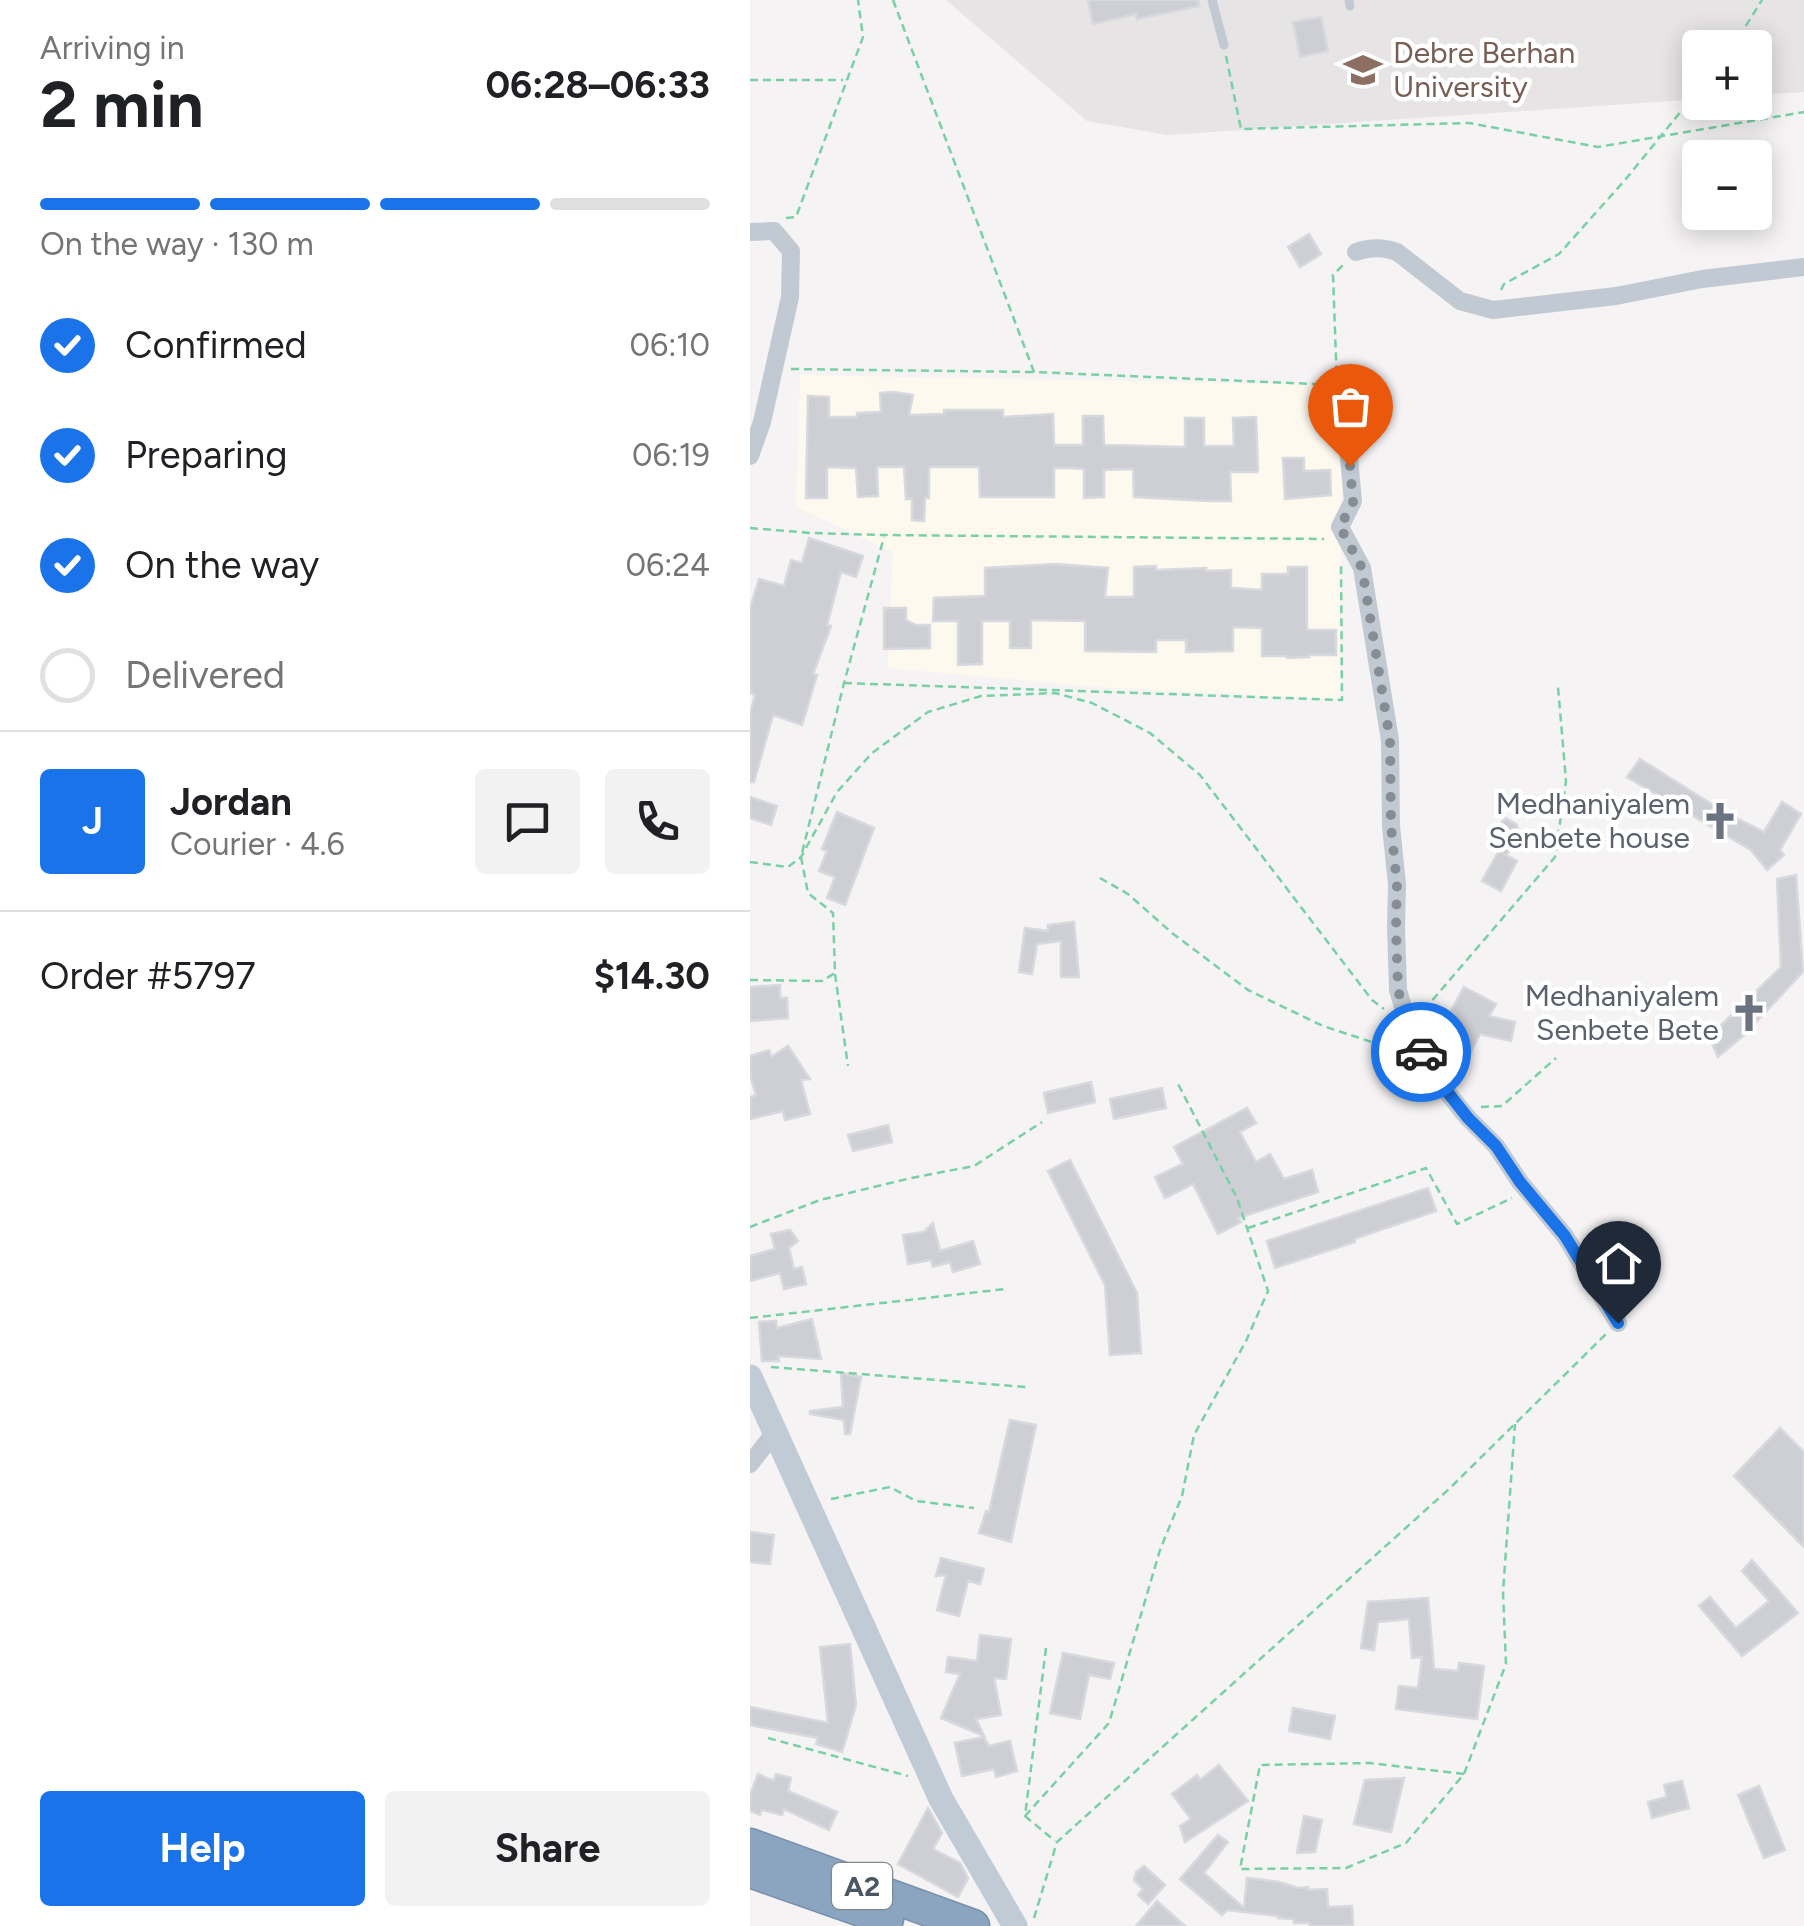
<!DOCTYPE html>
<html lang="en">
<head>
<meta charset="utf-8">
<style>
	body { margin:0; font-family:Figtree,sans-serif; background:#f2f2f2; color:#202124; height:100vh; display:flex; flex-direction:column; font-size:38px; white-space:nowrap }
	* { box-sizing:border-box; margin:0 }
	p { font-size:32px; color:#757577 }
	.icon { flex:none; width:55px; height:55px; fill:none; stroke:currentColor; stroke-width:2; stroke-linecap:round; stroke-linejoin:round }
	.map { position:relative; flex:1; overflow:hidden }
	.sheet { display:flex; flex-direction:column; background:#fff; width:750px }
	.sheet>* { flex:none }
	.tools { position:absolute; left:932px; top:30px; display:grid; gap:20px }
	.tools a { display:grid; place-items:center; width:90px; height:90px; border-radius:10px; background:#fff; box-shadow:0 5px 25px #0003; font-size:50px }
	.pin { position:absolute; display:grid; place-items:center; width:85px; height:85px; color:#fff; margin:-102px -42px; border-radius:50% 50% 50% 0; rotate:-45deg; box-shadow:0 0 10px #0007 }
	.pin .icon { rotate:45deg }
	.courier { position:absolute; display:grid; place-items:center; width:100px; height:100px; margin:-50px; border:8px solid #1a73e8; border-radius:50%; background:#fff; color:#222; box-shadow:0 2px 12px #0007 }
	.head em { font-style:normal; font-weight:700 }
	.head div { display:flex; flex-direction:column-reverse }
	.head { display:flex; align-items:center; justify-content:space-between; height:170px; padding:0 40px }
	h1 { font-size:65px; font-weight:700; line-height:75px }
	.bar { display:grid; grid-template-columns:repeat(4,1fr); gap:15px 10px; align-content:center; height:120px; padding:0 40px }
	.bar i { height:12px; border-radius:8px; background:#e0e0e0 }
	.bar .on { background:#1a73e8 }
	.bar p { grid-column:span 4 }
	.line { display:flex; align-items:center; gap:25px; padding:0 40px; border-top:2px solid #e0e0e0 }
	.line div { flex:1 }
	.round { display:grid; place-items:center; flex:none; width:105px; height:105px; border-radius:10px; background:#f2f2f2 }
	ol { padding:0 40px; list-style:none }
	li { display:flex; align-items:center; gap:30px; height:110px }
	li p { margin-inline-start:auto }
	li .icon { padding:10px; border-radius:50%; background:#1a73e8; color:#fff; stroke-width:4 }
	li:last-child { color:#757577 }
	li i { width:55px; height:55px; border:5px solid #e0e0e0; border-radius:50% }
	.action { display:flex; gap:20px; margin-top:auto; padding:20px 40px }
	.action a { flex:1; height:115px; border-radius:10px; background:#1a73e8; color:#fff; font-size:40px; font-weight:700; line-height:115px; text-align:center }
	.action a+a { background:#f2f2f2; color:#202124 }
	main { display:flex; flex:1; min-height:0 }
	.map>svg:first-child { display:block }
	.commercial { fill:#fdf9ef }
	.education { fill:#e6e4e5 }
	.building { fill:#cdcfd5; stroke:#d7d9de; stroke-width:2.5 }
	.lines { fill:none; stroke-linecap:round; stroke-linejoin:round }
	.highway-casing { stroke:#7690ad; stroke-width:35 }
	.path { stroke:#7ad0a6; stroke-width:2.5; stroke-dasharray:8 5; stroke-linecap:butt }
	.lane { stroke:#c1cad2; stroke-width:9 }
	.street { stroke:#c1cad2; stroke-width:18 }
	.secondary { stroke:#c1cbd6; stroke-width:25 }
	.highway { stroke:#8ba5c1; stroke-width:32 }
	.done { stroke:#868d94; stroke-width:10; stroke-dasharray:0 18 }
	.route { stroke:#1a73e8; stroke-width:12 }
	.labels { text-anchor:middle; stroke-width:9; stroke-linejoin:round; paint-order:stroke }
	.shield { fill:#fff; stroke:#808990; stroke-width:2.5 }
	.shield-label { font-size:28px; font-weight:bold; fill:#4a5661 }
	.education-label { font-size:30px; fill:#785e54; stroke:#fff; text-anchor:start }
	.worship-label { font-size:30px; fill:#5b616d; stroke:#fff; text-anchor:end }
</style>
</head>
<body>
<main>
<section class="sheet">
<div class="head"><div><h1>2 min</h1><p>Arriving in</p></div><em>06:28–06:33</em></div>
<div class="bar"><i class="on"></i><i class="on"></i><i class="on"></i><i></i><p>On the way · 130 m</p></div>
<ol>
<li><svg class="icon" aria-label="check" viewBox="0 0 24 24"><path d="M5 12l5 5 9-10"/></svg>Confirmed<p>06:10</p></li>
<li><svg class="icon" aria-label="check" viewBox="0 0 24 24"><path d="M5 12l5 5 9-10"/></svg>Preparing<p>06:19</p></li>
<li><svg class="icon" aria-label="check" viewBox="0 0 24 24"><path d="M5 12l5 5 9-10"/></svg>On the way<p>06:24</p></li>
<li><i></i>Delivered</li>
</ol>
<div class="line" style="height:180px"><b class="round" style="background:#1a73e8;color:#fff">J</b><div><b>Jordan</b><p>Courier · 4.6</p></div><a class="round"><svg class="icon" aria-label="chat" viewBox="0 0 24 24"><path d="M4 5h16v11H9l-5 4z"/></svg></a><a class="round"><svg class="icon" aria-label="phone" viewBox="0 0 24 24"><path d="M5 4h4l2 5-3 2q2 4 5 5l2-3 5 2v4C11 20 4 13 5 4z"/></svg></a></div>
<div class="line" style="height:130px"><div>Order #5797</div><b>$14.30</b></div>
<div class="action"><a>Help</a><a>Share</a></div>
</section>
<div class="map">
<svg width="1054" height="1926" viewBox="0 0 1054 1926">
	<rect width="100%" height="100%" fill="#f5f3f3"/>
	<polygon class="commercial" points="50,375 587,385 592,418 590,700 347,687 137,668 143,552 46,507"/>
	<polygon class="education" points="196,0 1054,0 1054,92 1005,95 1005,48 950,48 950,99 417,135 337,121"/>
	<g class="building">
		<polygon points="338,0 448,0 449,6 387,19 386,14 343,24"/>
		<polygon points="571,17 578,51 550,57 543,22"/>
		<polygon points="559,234 571,254 550,267 538,247"/>
		<polygon points="144,392 163,395 159,415 194,414 194,410 253,410 253,417 303,414 304,445 333,445 333,416 353,416 354,445 435,447 435,418 454,418 454,446 484,446 483,418 506,417 508,470 507,472 480,472 481,501 459,501 384,497 383,469 354,470 354,497 334,498 334,469 320,468 304,468 304,497 230,497 229,467 179,467 179,498 175,498 174,521 162,520 162,499 156,499 154,467 127,467 128,496 108,497 106,468 77,467 77,498 56,498 58,396 79,397 79,417 107,417 107,413 131,412 130,393"/>
		<polygon points="533,458 554,458 554,471 580,470 581,495 535,499"/>
		<polygon points="59,538 113,556 106,577 91,572 77,625 81,626 63,674 67,675 52,725 23,715 4,782 0,782 0,714 5,695 0,693 0,608 9,579 34,586 41,560 52,563"/>
		<polygon points="305,564 358,568 355,597 384,597 384,567 406,566 406,570 456,568 456,571 481,570 481,588 512,590 512,574 538,574 538,567 557,567 557,630 586,630 586,655 559,655 559,657 537,658 537,656 512,656 512,628 483,627 483,651 436,652 436,640 406,640 406,652 335,651 335,621 281,620 281,648 260,648 260,621 232,621 232,664 208,665 208,621 183,621 184,598 235,596 235,568"/>
		<polygon points="134,608 156,608 156,620 166,625 180,625 180,648 134,649"/>
		<polygon points="890,759 971,810 1014,832 1032,802 1051,814 1030,850 1034,855 1017,870 1001,850 877,777"/>
		<polygon points="0,797 27,806 21,825 0,818"/>
		<polygon points="87,812 124,828 95,905 77,898 85,877 69,871 77,851 72,849"/>
		<polygon points="756,818 767,825 770,837 756,855 767,861 751,891 732,881 749,851 753,853 745,835 747,827"/>
		<polygon points="1046,875 1053,972 994,1035 968,1057 959,1037 1031,967 1027,879"/>
		<polygon points="324,922 329,977 311,977 311,941 287,944 282,974 269,972 275,928 298,931 298,925"/>
		<polygon points="30,985 30,998 37,998 38,1018 0,1021 0,987"/>
		<polygon points="714,987 746,1004 739,1016 765,1022 761,1041 730,1034 710,1074 690,1064 683,1049 704,1013 701,1011"/>
		<polygon points="38,1046 60,1079 51,1080 60,1114 35,1120 33,1111 0,1119 0,1097 6,1095 0,1075 0,1056 19,1050 21,1057"/>
		<polygon points="341,1082 345,1102 298,1113 294,1093"/>
		<polygon points="412,1088 416,1108 364,1119 360,1099"/>
		<polygon points="497,1108 506,1123 490,1132 506,1162 520,1154 534,1179 562,1170 568,1192 488,1218 491,1222 468,1234 443,1184 415,1198 405,1177 433,1164 424,1147"/>
		<polygon points="138,1125 142,1142 103,1151 98,1135"/>
		<polygon points="320,1160 387,1293 391,1353 360,1355 355,1285 298,1171"/>
		<polygon points="678,1188 686,1211 604,1239 605,1242 525,1268 517,1241"/>
		<polygon points="183,1223 190,1251 223,1241 230,1264 203,1272 200,1262 183,1267 181,1260 158,1264 153,1235 174,1232"/>
		<polygon points="40,1230 48,1241 39,1248 44,1269 52,1267 56,1284 34,1289 30,1273 0,1281 0,1256 25,1249 21,1234"/>
		<polygon points="62,1319 71,1359 28,1356 29,1361 12,1361 9,1322 26,1321 27,1328"/>
		<polygon points="91,1373 111,1377 100,1434 95,1434 94,1420 60,1414 60,1411 93,1407"/>
		<polygon points="260,1420 286,1425 261,1542 229,1533 236,1511 239,1512"/>
		<polygon points="1030,1428 1054,1452 1054,1547 984,1476"/>
		<polygon points="0,1532 24,1535 20,1564 0,1562"/>
		<polygon points="191,1558 234,1569 230,1584 218,1581 209,1616 187,1610 196,1575 186,1576"/>
		<polygon points="1002,1560 1048,1613 992,1656 949,1606 960,1597 986,1628 1019,1601 992,1571"/>
		<polygon points="678,1598 684,1669 708,1671 709,1663 734,1666 727,1719 646,1709 649,1686 668,1688 672,1657 662,1658 659,1619 628,1622 624,1650 611,1648 618,1602"/>
		<polygon points="230,1635 261,1639 256,1679 244,1678 251,1715 226,1719 234,1736 191,1718 210,1674 196,1672 198,1657 227,1661"/>
		<polygon points="100,1644 106,1705 92,1752 66,1744 68,1738 0,1725 0,1707 78,1723 70,1647"/>
		<polygon points="313,1653 364,1663 360,1679 339,1675 330,1719 300,1713"/>
		<polygon points="543,1708 585,1716 580,1739 539,1731"/>
		<polygon points="234,1737 239,1746 260,1741 267,1771 246,1777 244,1769 212,1776 205,1743"/>
		<polygon points="469,1765 498,1801 435,1842 430,1826 441,1819 422,1794 447,1775 450,1780"/>
		<polygon points="8,1774 24,1781 26,1774 41,1778 38,1791 87,1812 79,1830 34,1809 32,1815 12,1810 10,1815 0,1811 0,1795"/>
		<polygon points="654,1778 641,1832 604,1824 615,1780"/>
		<polygon points="932,1781 939,1808 902,1818 898,1802 917,1797 914,1785"/>
		<polygon points="1009,1786 1035,1850 1014,1858 988,1795"/>
		<polygon points="178,1808 192,1833 183,1849 210,1863 218,1878 208,1897 148,1864"/>
		<polygon points="554,1816 572,1820 565,1852 547,1853"/>
		<polygon points="468,1835 478,1842 454,1873 494,1908 497,1878 529,1882 548,1888 558,1887 558,1890 577,1889 578,1907 602,1906 603,1926 560,1926 559,1923 544,1923 544,1919 528,1918 528,1916 477,1910 472,1915 430,1879"/>
		<polygon points="394,1866 415,1885 398,1904 388,1895 393,1889 384,1880 386,1872"/>
		<polygon points="407,1901 435,1926 386,1926"/>
	</g>
	<g class="lines">
		<g class="highway-casing">
			<g id="highway">
				<polyline points="0,1845 223,1926"/>
				<polyline points="0,1871 137,1919"/>
			</g>
		</g>
		<g class="path">
			<polyline points="143,0 284,372 587,385"/>
			<polyline points="982,48 1012,0"/>
			<polyline points="476,56 491,129 719,123 848,147 1054,112"/>
			<polyline points="0,80 93,80"/>
			<polyline points="36,218 46,217 113,37 108,0"/>
			<polyline points="751,290 754,284 809,254 875,180 950,88"/>
			<polyline points="41,369 283,372"/>
			<polyline points="590,399 587,385 583,275 595,263"/>
			<polyline points="0,528 61,533 134,535 574,539"/>
			<polyline points="94,683 592,700 591,566"/>
			<polyline points="0,862 38,867 51,857 87,792 122,753 178,712 231,696 305,693 342,703 400,733 450,775 622,1000 634,1009"/>
			<polyline points="350,878 378,894 422,933 498,990 573,1026 634,1046 653,1060"/>
			<polyline points="85,974 98,1066"/>
			<polyline points="0,980 72,981 85,973 83,913 58,893 51,857 94,683 134,537"/>
			<polyline points="674,1010 805,857 816,781 808,687"/>
			<polyline points="731,1107 752,1106 806,1058"/>
			<polyline points="0,1227 70,1200 161,1178 224,1166 292,1122"/>
			<polyline points="498,1228 676,1168 707,1224 762,1198"/>
			<polyline points="0,1318 255,1289"/>
			<polyline points="21,1367 276,1387"/>
			<polyline points="81,1499 140,1487 166,1501 224,1508"/>
			<polyline points="296,1648 275,1816 305,1841"/>
			<polyline points="18,1738 158,1776"/>
			<polyline points="714,1774 620,1763 510,1765 490,1869 596,1868 656,1843 714,1774 756,1664 753,1592 765,1424"/>
			<polyline points="275,1816 359,1723 410,1550 432,1496 444,1435 496,1341 518,1291 487,1198 427,1082"/>
			<polyline points="284,1918 307,1842 699,1489 856,1334"/>
		</g>
		<g class="lane">
			<polyline points="462,0 474,45"/>
			<polyline points="599,0 600,6"/>
		</g>
		<g class="street">
			<polyline points="0,232 24,231 41,251 40,297 12,422 0,456"/>
			<path d="M606,252C621,247 632,247 647,252L710,301L743,310L866,296L952,279L1054,267"/>
			<polyline points="595,415 603,501 590,527 612,568 640,740 641,826 647,884 646,928 648,990 659,1027 679,1070 718,1118 746,1146 770,1182 815,1236 868,1323"/>
			<polyline points="0,1464 25,1432"/>
		</g>
		<polyline class="secondary" points="0,1377 191,1799 265,1926"/>
		<use href="#highway" class="highway"/>
	</g>
	<g class="lines">
		<polyline class="done" points="600,466 603,502 590,527 612,568 640,740 641,826 647,884 646,928 648,990 659,1027 671,1052"/>
		<polyline class="route" points="671,1052 680,1070 718,1118 746,1146 770,1182 815,1236 868,1323"/>
	</g>
	<defs>
		<g id="university-bare" transform="scale(3)"><path d="M0-5L7-2L0 1L-7-2ZM-4 1L0 2.5L4 1V4Q0 6-4 4Z" fill="#8d6e63" stroke="#fff" stroke-width="2.5" paint-order="stroke"/></g>
		<g id="church-bare" transform="scale(3)"><path d="M-1.2-6h2.4v3.5h3.3v2.4h-3.3V6h-2.4V-.1h-3.3v-2.4h3.3Z" fill="#6b7280" stroke="#fff" stroke-width="2.5" paint-order="stroke"/></g>
	</defs>
	<g fill-rule="evenodd">
		<use href="#university-bare" x="613" y="70"/>
		<use href="#church-bare" x="970" y="821"/>
		<use href="#church-bare" x="999" y="1013"/>
	</g>
	<g class="labels">
		<rect class="shield" x="82" y="1863" width="60" height="46" rx="8"/>
		<g class="shield-label">
			<text x="112" y="1896">A2</text>
		</g>
		<g class="education-label">
			<text x="643" y="63">Debre Berhan<tspan x="643" dy="34">University</tspan></text>
		</g>
		<g class="worship-label">
			<text x="940" y="814">Medhaniyalem<tspan x="940" dy="34">Senbete house</tspan></text>
			<text x="969" y="1006">Medhaniyalem<tspan x="969" dy="34">Senbete Bete</tspan></text>
		</g>
	</g>
</svg>
<div class="tools">
<a>+</a>
<a>−</a>
</div>
<div class="pin" style="left:600px;top:466px;background:#ea580c"><svg class="icon" aria-label="bag" viewBox="0 0 24 24"><path d="M5 8h14l-1 12H6zM9 8a3 3 0 0 1 6 0"/></svg></div>
<div class="pin" style="left:868px;top:1323px;background:#1f2937"><svg class="icon" aria-label="home" viewBox="0 0 24 24"><path d="M3 11l9-7 9 7M6 9v11h12V9"/></svg></div>
<div class="courier" style="left:671px;top:1052px"><svg class="icon" aria-label="car" viewBox="0 0 24 24"><path d="M5 17H2v-5l4-1 3-4h7l3 4 3 1v5h-3M9 17h6M6 11h13"/><circle cx="7" cy="17" r="2"/><circle cx="17" cy="17" r="2"/></svg></div>
</div>
</main>
</body>
</html>
